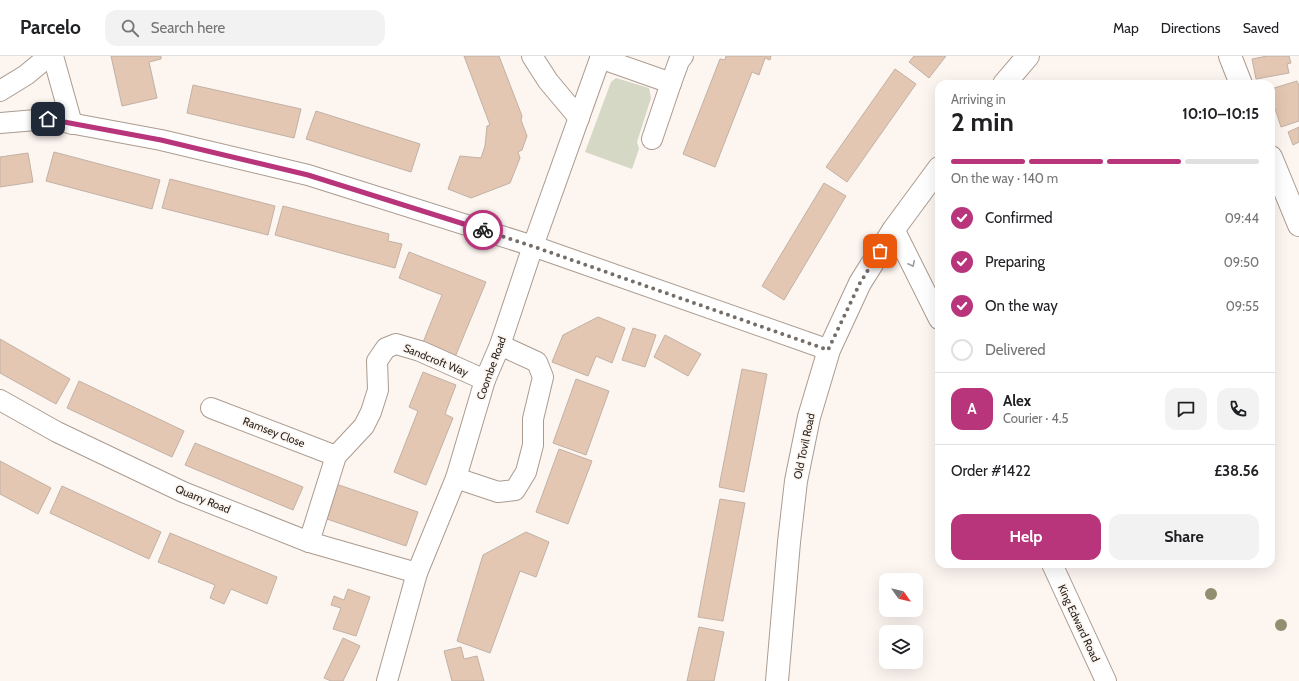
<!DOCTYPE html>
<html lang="en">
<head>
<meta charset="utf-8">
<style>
	body { margin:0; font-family:Cabin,sans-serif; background:#f2f2f2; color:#202124; height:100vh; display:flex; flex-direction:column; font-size:15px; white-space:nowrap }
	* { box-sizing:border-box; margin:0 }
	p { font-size:13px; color:#757577 }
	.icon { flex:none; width:22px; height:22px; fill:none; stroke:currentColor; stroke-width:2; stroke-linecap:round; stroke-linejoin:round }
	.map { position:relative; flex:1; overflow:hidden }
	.drawer { position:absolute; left:935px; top:24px; width:340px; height:488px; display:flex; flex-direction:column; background:#fff; border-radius:12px; box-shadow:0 4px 16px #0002 }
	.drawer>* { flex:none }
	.needle { width:26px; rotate:124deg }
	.buttons { position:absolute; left:879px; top:517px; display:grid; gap:8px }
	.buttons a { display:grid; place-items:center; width:44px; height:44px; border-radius:8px; background:#fff; box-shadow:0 4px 16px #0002; font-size:20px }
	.pin { position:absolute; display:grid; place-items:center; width:34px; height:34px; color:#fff; margin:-17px; border-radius:8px; box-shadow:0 2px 6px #0006 }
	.courier { position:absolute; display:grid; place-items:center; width:40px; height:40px; margin:-20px; border:3px solid #b8357c; border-radius:50%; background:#fff; color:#222; box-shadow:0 1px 5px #0007 }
	.summary em { font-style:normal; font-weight:700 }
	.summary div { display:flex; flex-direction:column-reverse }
	.summary { display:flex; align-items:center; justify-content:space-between; height:68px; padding:0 16px }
	h1 { font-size:26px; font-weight:700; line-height:30px }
	.bar { display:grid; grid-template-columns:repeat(4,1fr); gap:6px 4px; align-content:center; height:48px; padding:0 16px }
	.bar i { height:5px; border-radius:3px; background:#e0e0e0 }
	.bar .current { background:#b8357c }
	.bar p { grid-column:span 4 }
	.line { display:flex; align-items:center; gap:10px; padding:0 16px; border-top:1px solid #e0e0e0 }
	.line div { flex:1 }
	.round { display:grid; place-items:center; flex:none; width:42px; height:42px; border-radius:12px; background:#f2f2f2 }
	ol { padding:0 16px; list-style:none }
	li { display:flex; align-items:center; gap:12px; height:44px }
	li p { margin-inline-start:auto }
	li .icon { padding:4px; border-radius:50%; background:#b8357c; color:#fff; stroke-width:4 }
	li:last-child { color:#757577 }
	li i { width:22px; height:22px; border:2px solid #e0e0e0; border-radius:50% }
	.button { display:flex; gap:8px; margin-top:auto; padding:8px 16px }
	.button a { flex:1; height:46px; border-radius:12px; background:#b8357c; color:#fff; font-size:16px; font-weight:700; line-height:46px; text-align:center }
	.button a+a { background:#f2f2f2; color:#202124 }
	header { display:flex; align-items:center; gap:24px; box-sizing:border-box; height:56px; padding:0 20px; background:#fff; border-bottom:1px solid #e0e0e0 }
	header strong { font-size:19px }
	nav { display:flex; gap:22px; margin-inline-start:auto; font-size:14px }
	.search { width:280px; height:36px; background:#f2f2f2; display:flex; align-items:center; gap:10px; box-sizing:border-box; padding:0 14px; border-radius:12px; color:#757577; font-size:15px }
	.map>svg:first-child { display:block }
	.green { fill:#d5d8c5 }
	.building { fill:#e3c7b3; stroke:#c2b1a4 }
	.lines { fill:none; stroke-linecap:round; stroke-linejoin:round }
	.street-casing { stroke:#ab9b8f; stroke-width:22 }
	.secondary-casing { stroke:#ab9b8f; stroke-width:24 }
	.street { stroke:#fff; stroke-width:20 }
	.secondary { stroke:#fff; stroke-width:22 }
	.tree { fill:#908f70 }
	.oneway { stroke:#9f9c9a }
	.done { stroke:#746d68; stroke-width:4; stroke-dasharray:0 7.2 }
	.route { stroke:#b8357c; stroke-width:5 }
	.labels { text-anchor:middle; stroke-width:3.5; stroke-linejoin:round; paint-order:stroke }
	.street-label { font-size:11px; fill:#2a241f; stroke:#fcf5f0 }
</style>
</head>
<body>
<header>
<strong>Parcelo</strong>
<div class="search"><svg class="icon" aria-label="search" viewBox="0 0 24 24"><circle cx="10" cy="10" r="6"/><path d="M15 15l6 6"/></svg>Search here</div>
<nav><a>Map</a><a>Directions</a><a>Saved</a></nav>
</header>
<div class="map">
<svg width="1299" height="625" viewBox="0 0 1299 625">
	<rect width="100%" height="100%" fill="#fcf5f0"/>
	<polygon class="green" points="616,22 649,32 651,42 637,86 639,93 632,113 585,96 611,26"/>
	<g class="building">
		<polygon points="111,0 161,0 161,3 149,6 157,42 122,50"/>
		<polygon points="464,0 499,0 522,60 521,64 527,80 522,94 518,96 520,102 510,127 471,142 448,133 460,100 481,102 485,90 487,70 490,69"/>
		<polygon points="726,0 771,0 770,4 765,2 759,19 752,16 715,111 683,98 720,3 725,4"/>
		<polygon points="914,0 946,0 929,22 909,6"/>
		<polygon points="1267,0 1289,0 1291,7 1287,8 1289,17 1256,23 1252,3"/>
		<polygon points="895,13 916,28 847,126 826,111"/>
		<polygon points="1297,25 1299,30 1299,65 1281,71 1271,40 1271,33"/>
		<polygon points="193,29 301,53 294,82 187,57"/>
		<polygon points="316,55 420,88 411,116 306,83"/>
		<polygon points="1299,71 1299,86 1293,89 1288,76"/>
		<polygon points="54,96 160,124 152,153 46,125"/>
		<polygon points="28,97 33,126 0,131 0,101"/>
		<polygon points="170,123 275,150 268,179 162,152"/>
		<polygon points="824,127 846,140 784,244 762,230"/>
		<polygon points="283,150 389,178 388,185 402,188 395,212 275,179"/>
		<polygon points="409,196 486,226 455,301 422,289 442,239 399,222"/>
		<polygon points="598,261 625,272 612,307 596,300 588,320 552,306 563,279"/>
		<polygon points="633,272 656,279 645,311 622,304"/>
		<polygon points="665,279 701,298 688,320 654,301"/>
		<polygon points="0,283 70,323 56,348 0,317"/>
		<polygon points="742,313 767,318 744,436 719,431"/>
		<polygon points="423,316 456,329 445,358 453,362 426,429 394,416 418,355 409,351"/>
		<polygon points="576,323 609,335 586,399 553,387"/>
		<polygon points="79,325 184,375 172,401 67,352"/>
		<polygon points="195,387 303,431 293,454 185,409"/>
		<polygon points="559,393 592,405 568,468 536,456"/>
		<polygon points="0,405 51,432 38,458 0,438"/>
		<polygon points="336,428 418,456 406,490 324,462"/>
		<polygon points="62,430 161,476 149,503 50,457"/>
		<polygon points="720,443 745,447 723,565 698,561"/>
		<polygon points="526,476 549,486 536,521 520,515 490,597 457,585 483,499"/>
		<polygon points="170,477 277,521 267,548 231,533 224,548 210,542 215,529 158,506"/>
		<polygon points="348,533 370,541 356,580 333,573 341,552 331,549 334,540 344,544"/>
		<polygon points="699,571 724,576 714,625 687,625"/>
		<polygon points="343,582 360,590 343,625 331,625 324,622"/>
		<polygon points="461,591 464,603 477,600 484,625 452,625 444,595"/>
	</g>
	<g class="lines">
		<g class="street-casing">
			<g id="street">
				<polyline points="53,0 72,68"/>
				<polyline points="532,0 548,25 579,62"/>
				<polyline points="600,2 671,27"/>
				<polyline points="0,35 26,19 49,0"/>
				<polyline points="0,67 48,63 161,84 308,119 533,190 829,294"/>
				<polyline points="652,83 671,27 679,5 683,0"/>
				<polyline points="894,173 939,263"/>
				<polyline points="0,344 57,376 183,436 309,486 417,517"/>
				<polyline points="211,352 336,400"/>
				<polyline points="456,422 498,436 515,434 526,416 533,389 533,363 543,321 537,306 500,289"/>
				<polyline points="309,486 336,400 364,370 371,356 378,334 377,305 386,292 396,288 420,295 485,324"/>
				<polyline points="1052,508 1106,625"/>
				<polyline points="387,625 417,517 456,422 485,324 500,289 533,190 601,0"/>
			</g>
		</g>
		<g class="secondary-casing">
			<g id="secondary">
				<polyline points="1230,0 1241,28"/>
				<polyline points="1004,28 1028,0"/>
				<polyline points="1271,101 1299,169"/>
				<polyline points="777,625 789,486 796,425 809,361 829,294 860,227 894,173 939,112"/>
			</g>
		</g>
		<use href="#street" class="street"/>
		<use href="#secondary" class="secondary"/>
	</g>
	<g class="tree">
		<circle cx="1211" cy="538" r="6"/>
		<circle cx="1281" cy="569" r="6"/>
	</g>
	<defs><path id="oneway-chevron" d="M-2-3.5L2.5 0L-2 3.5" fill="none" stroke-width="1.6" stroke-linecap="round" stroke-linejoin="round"/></defs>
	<use class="oneway" href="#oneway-chevron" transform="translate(912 208) rotate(64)"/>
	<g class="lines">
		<polyline class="done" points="483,174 532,190 828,294 860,227 880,195"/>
		<polyline class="route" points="48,63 161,84 308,119 483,174"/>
	</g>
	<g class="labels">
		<g class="street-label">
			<text transform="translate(436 304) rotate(22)" y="4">Sandcroft Way</text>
			<text transform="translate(491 312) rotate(-70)" y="4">Coombe Road</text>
			<text transform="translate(274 376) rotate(21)" y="4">Ramsey Close</text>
			<text transform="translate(804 390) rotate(-78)" y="4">Old Tovil Road</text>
			<text transform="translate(203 443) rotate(22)" y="4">Quarry Road</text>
			<text transform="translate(1079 567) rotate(65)" y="4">King Edward Road</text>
		</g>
	</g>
</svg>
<div class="buttons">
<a><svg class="needle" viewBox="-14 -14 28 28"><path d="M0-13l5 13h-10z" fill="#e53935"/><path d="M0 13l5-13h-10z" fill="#757577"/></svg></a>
<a><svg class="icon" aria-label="layers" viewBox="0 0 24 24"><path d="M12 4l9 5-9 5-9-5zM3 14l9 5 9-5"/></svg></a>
</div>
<div class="pin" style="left:880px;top:195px;background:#ea580c"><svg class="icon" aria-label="bag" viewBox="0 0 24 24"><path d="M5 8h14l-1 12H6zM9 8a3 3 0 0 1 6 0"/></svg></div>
<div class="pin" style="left:48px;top:63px;background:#1f2937"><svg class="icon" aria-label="home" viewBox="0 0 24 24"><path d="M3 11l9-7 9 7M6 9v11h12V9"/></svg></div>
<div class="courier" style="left:483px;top:174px"><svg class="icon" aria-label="bike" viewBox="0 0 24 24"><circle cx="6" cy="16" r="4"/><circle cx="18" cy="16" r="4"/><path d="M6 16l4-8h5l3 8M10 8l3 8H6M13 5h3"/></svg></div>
<section class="drawer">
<div class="summary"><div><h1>2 min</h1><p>Arriving in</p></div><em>10:10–10:15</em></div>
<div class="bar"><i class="current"></i><i class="current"></i><i class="current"></i><i></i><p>On the way · 140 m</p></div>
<ol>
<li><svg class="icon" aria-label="check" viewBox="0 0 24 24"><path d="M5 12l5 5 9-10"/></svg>Confirmed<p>09:44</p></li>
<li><svg class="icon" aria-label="check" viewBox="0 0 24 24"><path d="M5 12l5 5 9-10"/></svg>Preparing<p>09:50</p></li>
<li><svg class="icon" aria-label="check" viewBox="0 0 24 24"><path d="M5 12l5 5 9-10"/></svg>On the way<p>09:55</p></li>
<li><i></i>Delivered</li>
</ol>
<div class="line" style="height:72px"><b class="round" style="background:#b8357c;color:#fff">A</b><div><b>Alex</b><p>Courier · 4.5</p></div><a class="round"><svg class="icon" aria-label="chat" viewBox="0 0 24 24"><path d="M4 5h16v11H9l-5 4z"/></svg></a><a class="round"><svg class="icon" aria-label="phone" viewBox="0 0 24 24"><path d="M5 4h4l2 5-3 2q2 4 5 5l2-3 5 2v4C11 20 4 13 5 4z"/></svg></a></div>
<div class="line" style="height:52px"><div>Order #1422</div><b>£38.56</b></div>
<div class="button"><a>Help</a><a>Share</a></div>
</section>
</div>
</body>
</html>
